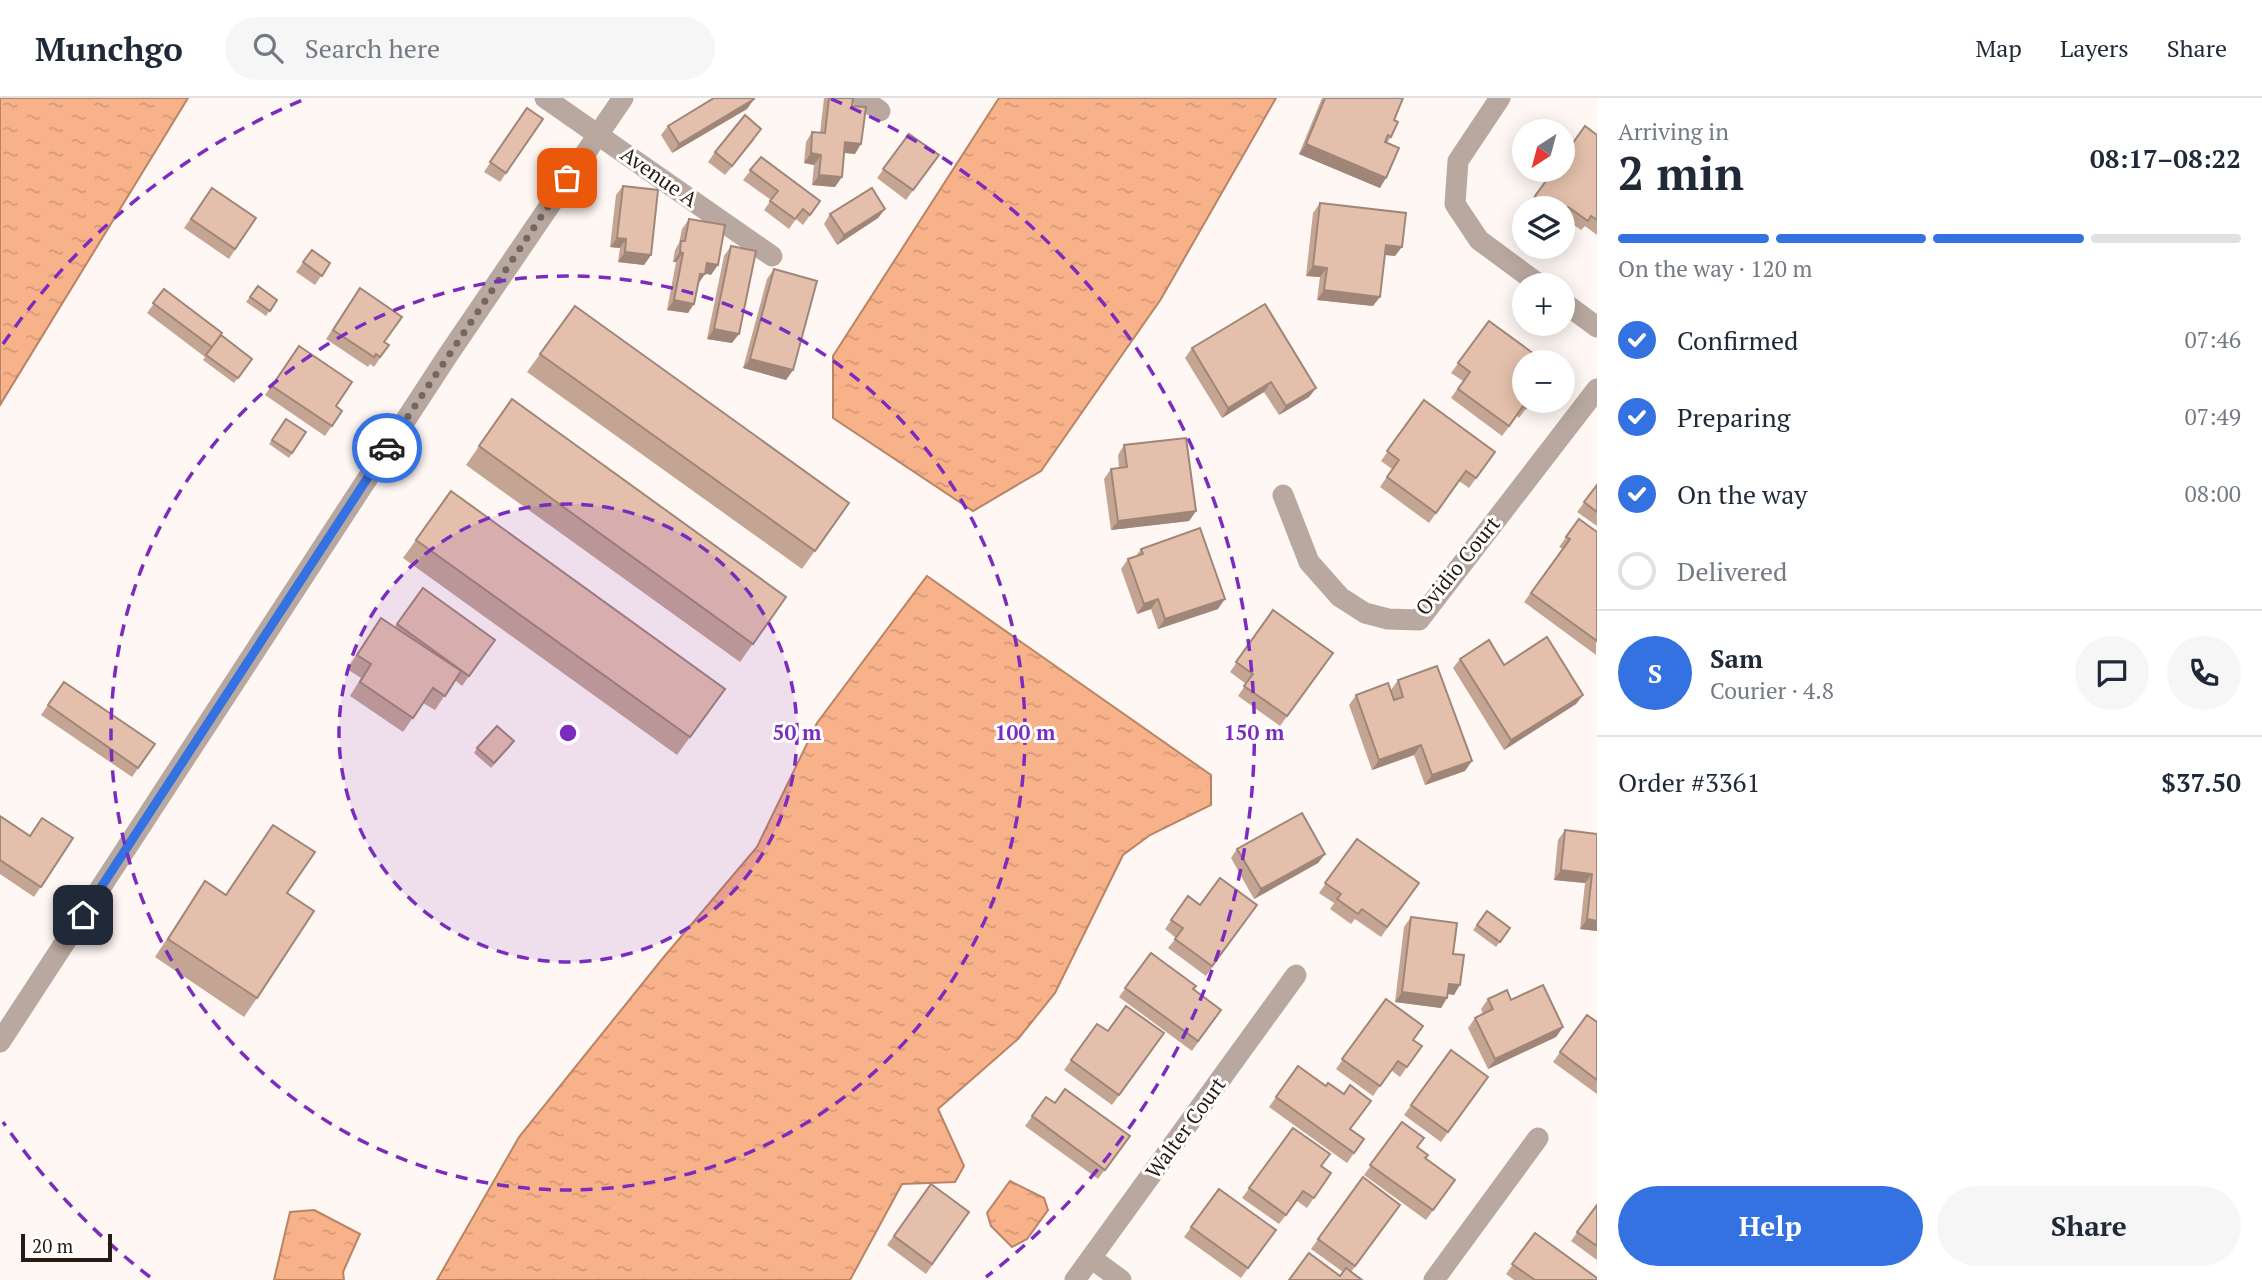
<!DOCTYPE html>
<html lang="en">
<head>
<meta charset="utf-8">
<style>
	body { margin:0; font-family:"PT Serif",serif; background:#f6f6f7; color:#1f2937; height:100vh; display:flex; flex-direction:column; font-size:26px; white-space:nowrap }
	* { box-sizing:border-box; margin:0 }
	p { font-size:23px; color:#747a83 }
	.icon { flex:none; width:38px; height:38px; fill:none; stroke:currentColor; stroke-width:2; stroke-linecap:round; stroke-linejoin:round }
	.map { position:relative; flex:1; overflow:hidden }
	.sheet { display:flex; flex-direction:column; background:#fff; width:665px }
	.sheet>* { flex:none }
	.needle { width:46px; rotate:216deg }
	.controls { position:absolute; left:1512px; top:21px; display:grid; gap:14px }
	.controls a { display:grid; place-items:center; width:63px; height:63px; border-radius:50%; background:#fff; box-shadow:0 4px 18px #0003; font-size:35px }
	.scale { position:absolute; left:21px; bottom:18px; width:91px; box-sizing:border-box; padding-left:7px; border:4px solid #271a12; border-top:0; font-size:19px; line-height:24px; white-space:nowrap; color:#271a12; -webkit-text-stroke:5px #fff; paint-order:stroke }
	.pin { position:absolute; display:grid; place-items:center; width:60px; height:60px; color:#fff; margin:-30px; border-radius:14px; box-shadow:0 4px 10px #0006 }
	.courier { position:absolute; display:grid; place-items:center; width:70px; height:70px; margin:-35px; border:5px solid #3372e0; border-radius:50%; background:#fff; color:#222; box-shadow:0 2px 9px #0007 }
	.headline em { font-style:normal; font-weight:800 }
	.headline div { display:flex; flex-direction:column-reverse }
	.headline { display:flex; align-items:center; justify-content:space-between; height:119px; padding:0 21px }
	h1 { font-size:46px; font-weight:800; line-height:52px }
	.bar { display:grid; grid-template-columns:repeat(4,1fr); gap:10px 7px; align-content:center; height:84px; padding:0 21px }
	.bar i { height:9px; border-radius:5px; background:#e0e1e3 }
	.bar .current { background:#3372e0 }
	.bar p { grid-column:span 4 }
	.line { display:flex; align-items:center; gap:18px; padding:0 21px; border-top:2px solid #e0e1e3 }
	.line div { flex:1 }
	.round { display:grid; place-items:center; flex:none; width:74px; height:74px; border-radius:37px; background:#f6f6f7 }
	ol { padding:0 21px; list-style:none }
	li { display:flex; align-items:center; gap:21px; height:77px }
	li p { margin-inline-start:auto }
	li .icon { padding:7px; border-radius:50%; background:#3372e0; color:#fff; stroke-width:4 }
	li:last-child { color:#747a83 }
	li i { width:38px; height:38px; border:4px solid #e0e1e3; border-radius:50% }
	.primary-button { display:flex; gap:14px; margin-top:auto; padding:14px 21px }
	.primary-button a { flex:1; height:80px; border-radius:42px; background:#3372e0; color:#fff; font-size:28px; font-weight:800; line-height:80px; text-align:center }
	.primary-button a+a { background:#f6f6f7; color:#1f2937 }
	header { display:flex; align-items:center; gap:42px; box-sizing:border-box; height:98px; padding:0 35px; background:#fff; border-bottom:2px solid #e0e1e3 }
	header strong { font-size:33px }
	nav { display:flex; gap:38px; margin-inline-start:auto; font-size:24px }
	.search { width:490px; height:63px; background:#f6f6f7; display:flex; align-items:center; gap:18px; box-sizing:border-box; padding:0 24px; border-radius:38px; color:#747a83; font-size:26px }
	main { display:flex; flex:1; min-height:0 }
	.map>svg:first-child { display:block }
	.water { fill:url(#water-ripples); stroke:#b98466; stroke-width:2 }
	.lines { fill:none; stroke-linecap:round; stroke-linejoin:round }
	.minor { stroke:#b8a89f; stroke-width:21 }
	.wall { fill:#c4a594 }
	.shaded-wall { fill:#a08678 }
	.building { fill:#e4c0ac; stroke:#a08678; stroke-width:2 }
	.done { stroke:#736761; stroke-width:7; stroke-dasharray:0 12.6 }
	.route { stroke:#3372e0; stroke-width:9 }
	.ring { fill:none; stroke:#7b2cbf; stroke-width:3.5; stroke-dasharray:12 9 }
	.labels { text-anchor:middle; stroke-width:6; stroke-linejoin:round; paint-order:stroke }
	.street-label { font-size:21px; fill:#271a12; stroke:#fff }
	.centre { fill:#7b2cbf; stroke:#fff; stroke-width:3.5 }
	.ring-label { font-size:21px; text-anchor:middle; font-weight:bold; fill:#7b2cbf; stroke:#fff; stroke-width:6; stroke-linejoin:round; paint-order:stroke }
</style>
</head>
<body>
<header>
<strong>Munchgo</strong>
<div class="search"><svg class="icon" aria-label="search" viewBox="0 0 24 24"><circle cx="10" cy="10" r="6"/><path d="M15 15l6 6"/></svg>Search here</div>
<nav><a>Map</a><a>Layers</a><a>Share</a></nav>
</header>
<main>
<div class="map">
<svg width="1597" height="1182" viewBox="0 0 1597 1182">
	<defs>
		<pattern id="water-ripples" width="26" height="14" patternUnits="userSpaceOnUse" patternTransform="scale(1.75)"><rect width="26" height="14" fill="#f8b28a"/><path d="M2 4q2-2 4 0t4 0M15 11q2-2 4 0t4 0" fill="none" stroke="#d59876"/></pattern>
	</defs>
	<rect width="100%" height="100%" fill="#fff7f3"/>
	<g class="water">
		<polygon points="0,0 188,0 0,307"/>
		<polygon points="999,0 1276,0 1161,201 1041,373 973,413 833,320 833,258"/>
		<polygon points="927,478 1211,677 1211,707 1150,737 1123,757 1055,895 1018,941 938,1011 964,1068 955,1084 902,1086 850,1182 437,1182 519,1039 663,860 757,749 817,625"/>
		<polygon points="1010,1083 1044,1100 1048,1112 1027,1141 1012,1149 991,1128 987,1115"/>
		<polygon points="314,1112 360,1136 343,1174 344,1182 274,1182 290,1114"/>
	</g>
	<g class="lines">
		<g class="minor">
			<polyline points="545,0 772,158"/>
			<polyline points="862,0 880,13"/>
			<polyline points="1500,0 1458,63 1455,106 1479,142 1540,187"/>
			<polyline points="1563,204 1597,229"/>
			<polyline points="1283,397 1309,464 1340,499 1365,515 1388,521 1419,522 1597,291"/>
			<polyline points="0,944 448,257 623,0"/>
			<polyline points="1091,1160 1121,1182"/>
			<polyline points="1075,1182 1296,877"/>
			<polyline points="1434,1182 1538,1040"/>
		</g>
	</g>
	<g class="wall">
		<polygon points="824,0 853,0 855,56 844,55 835,89 812,87 814,67 804,65 806,44 812,34 820,35"/>
		<polygon points="1322,0 1403,0 1394,22 1391,39 1387,45 1380,90 1299,56"/>
		<polygon points="754,1 747,11 672,55 661,37 668,28"/>
		<polygon points="527,10 543,21 500,84 484,74"/>
		<polygon points="909,36 939,57 906,102 877,80"/>
		<polygon points="1597,37 1597,137 1585,128 1581,132 1563,119 1563,110 1532,110 1528,107 1554,72"/>
		<polygon points="755,41 725,77 708,64 715,54"/>
		<polygon points="761,59 820,103 803,127 796,121 789,131 764,112 771,102 743,82"/>
		<polygon points="623,88 651,157 644,167 618,164 620,150 610,149 616,97"/>
		<polygon points="212,90 256,120 229,161 184,130"/>
		<polygon points="1320,105 1395,158 1385,157 1373,208 1317,202 1320,179 1306,178 1313,115"/>
		<polygon points="885,111 878,120 837,147 824,126 830,116"/>
		<polygon points="689,121 711,177 705,175 698,186 688,215 667,212 676,164 673,164 675,152 679,145 682,131"/>
		<polygon points="731,148 732,245 707,241 724,158"/>
		<polygon points="312,152 330,165 315,187 296,174"/>
		<polygon points="774,171 793,272 786,282 743,270 767,181"/>
		<polygon points="258,188 277,202 266,218 246,204"/>
		<polygon points="360,190 384,244 389,247 374,269 370,266 368,269 326,241"/>
		<polygon points="164,191 222,235 209,254 252,261 234,285 203,262 205,259 147,215"/>
		<polygon points="575,208 849,405 802,471 527,274"/>
		<polygon points="1489,223 1524,264 1532,303 1519,320 1517,318 1502,338 1451,300 1463,283 1451,275"/>
		<polygon points="299,248 336,308 342,313 325,338 265,297"/>
		<polygon points="1192,250 1316,290 1309,299 1279,317 1264,294 1222,320 1185,260"/>
		<polygon points="512,301 786,499 740,564 466,367"/>
		<polygon points="1424,302 1495,354 1469,390 1459,383 1429,425 1380,389 1392,371 1381,363"/>
		<polygon points="286,321 306,334 289,360 269,346"/>
		<polygon points="1124,347 1196,413 1189,423 1111,432 1104,381 1111,371 1119,370 1118,357"/>
		<polygon points="1597,387 1597,428 1577,414"/>
		<polygon points="451,393 725,591 677,657 403,460"/>
		<polygon points="1579,421 1597,434 1596,557 1524,504 1563,451 1559,449"/>
		<polygon points="1141,451 1218,511 1158,531 1151,511 1137,516 1121,471 1128,461 1136,458"/>
		<polygon points="423,490 495,542 462,588 455,582 435,612 423,605 403,634 350,598 361,580 347,571 381,520 395,529"/>
		<polygon points="1273,512 1333,555 1280,628 1238,598 1246,586 1230,574"/>
		<polygon points="1460,561 1504,567 1583,597 1576,606 1504,652 1453,570"/>
		<polygon points="1398,582 1465,673 1425,687 1414,657 1372,672 1349,607 1356,597 1391,592"/>
		<polygon points="64,584 155,646 132,679 41,617"/>
		<polygon points="511,648 491,670 474,655 477,650"/>
		<polygon points="0,718 30,738 73,740 34,799 0,776"/>
		<polygon points="273,727 287,795 257,900 244,919 155,859 205,783 226,797"/>
		<polygon points="1565,732 1597,736 1597,833 1580,831 1585,785 1554,782 1558,742"/>
		<polygon points="1357,741 1419,785 1381,839 1355,821 1351,826 1330,811 1334,805 1319,795"/>
		<polygon points="1237,751 1325,756 1318,765 1254,801 1231,760"/>
		<polygon points="1188,798 1200,807 1257,807 1206,878 1168,850 1176,840 1165,831"/>
		<polygon points="1487,813 1510,830 1496,849 1473,832"/>
		<polygon points="1411,819 1453,856 1454,897 1448,896 1447,900 1441,910 1395,904 1404,829"/>
		<polygon points="1151,855 1193,891 1221,912 1192,953 1119,899"/>
		<polygon points="1386,901 1413,942 1422,948 1400,979 1391,972 1373,998 1336,971"/>
		<polygon points="1488,901 1511,902 1563,929 1556,939 1488,971 1468,930 1475,920 1483,916 1481,911"/>
		<polygon points="1587,917 1597,924 1597,996 1553,964"/>
		<polygon points="1097,926 1108,933 1164,935 1112,1007 1064,972"/>
		<polygon points="1451,952 1488,979 1441,1044 1404,1017"/>
		<polygon points="1298,968 1351,1031 1364,1041 1347,1065 1269,1009"/>
		<polygon points="1046,999 1055,1005 1130,1038 1098,1081 1025,1028"/>
		<polygon points="1402,1024 1425,1060 1455,1082 1426,1122 1364,1077"/>
		<polygon points="1293,1030 1321,1068 1331,1075 1307,1110 1297,1103 1279,1126 1242,1100"/>
		<polygon points="1363,1079 1400,1107 1351,1174 1340,1178 1343,1174 1311,1151"/>
		<polygon points="931,1086 969,1114 926,1176 887,1147"/>
		<polygon points="1219,1091 1276,1132 1241,1180 1184,1139"/>
		<polygon points="1597,1107 1597,1162 1571,1143"/>
		<polygon points="1535,1135 1597,1182 1514,1182 1506,1176"/>
	</g>
	<g class="shaded-wall">
		<polygon points="754,1 747,11 672,55 679,46"/>
		<polygon points="845,44 861,46 855,56 839,54"/>
		<polygon points="1306,46 1386,80 1380,90 1299,56"/>
		<polygon points="811,55 821,57 814,67 804,65"/>
		<polygon points="819,77 842,79 835,89 812,87"/>
		<polygon points="885,111 878,120 837,147 844,137"/>
		<polygon points="617,140 626,141 620,150 610,149"/>
		<polygon points="1386,147 1402,149 1395,158 1379,156"/>
		<polygon points="625,154 651,157 644,167 618,164"/>
		<polygon points="680,154 683,155 676,164 673,164"/>
		<polygon points="707,165 718,167 711,177 700,174"/>
		<polygon points="1313,168 1327,170 1320,179 1306,178"/>
		<polygon points="700,176 705,176 698,186"/>
		<polygon points="1324,192 1380,199 1373,208 1317,202"/>
		<polygon points="674,202 694,206 688,215 667,212"/>
		<polygon points="714,231 739,236 732,245 707,241"/>
		<polygon points="750,261 793,272 786,282 743,270"/>
		<polygon points="1271,284 1264,294 1222,320 1228,310"/>
		<polygon points="1316,290 1309,299 1279,317 1286,308"/>
		<polygon points="1196,413 1189,423 1111,432 1118,423"/>
		<polygon points="1158,501 1151,511 1137,516 1144,506"/>
		<polygon points="1225,501 1218,511 1158,531 1165,521"/>
		<polygon points="1583,597 1576,606 1504,652 1511,642"/>
		<polygon points="1421,647 1414,657 1372,672 1379,662"/>
		<polygon points="1472,663 1465,673 1425,687 1432,677"/>
		<polygon points="1325,756 1318,765 1254,801 1261,791"/>
		<polygon points="1561,772 1592,776 1585,785 1554,782"/>
		<polygon points="1587,821 1597,823 1597,833 1580,831"/>
		<polygon points="1449,886 1460,887 1454,897 1442,895"/>
		<polygon points="1402,894 1447,900 1441,910 1395,904"/>
		<polygon points="1563,929 1556,939 1488,971 1495,961"/>
	</g>
	<g class="building">
		<polygon points="714,0 753,0 754,1 679,46 668,28"/>
		<polygon points="829,0 853,0 852,8 866,9 861,46 845,44 842,79 819,77 821,57 811,55 812,34 825,35"/>
		<polygon points="1325,0 1403,0 1394,22 1398,24 1391,39 1388,37 1385,44 1399,50 1386,80 1306,46"/>
		<polygon points="527,10 543,21 506,75 490,64"/>
		<polygon points="745,17 761,31 732,68 715,54"/>
		<polygon points="1585,28 1597,37 1597,122 1591,118 1588,123 1568,109 1563,116 1563,110 1553,110 1535,98 1554,72 1563,72 1563,59"/>
		<polygon points="909,36 939,57 913,92 883,71"/>
		<polygon points="761,59 820,103 810,117 803,111 795,121 770,103 778,93 750,72"/>
		<polygon points="623,88 658,92 651,157 625,154 626,141 617,140"/>
		<polygon points="212,90 256,120 235,151 191,121"/>
		<polygon points="872,90 885,111 844,137 830,116"/>
		<polygon points="1320,105 1406,115 1402,149 1386,147 1380,199 1324,192 1327,170 1313,168"/>
		<polygon points="689,121 725,127 718,167 707,165 705,176 700,176 694,206 674,202 683,155 680,154 681,143 685,143"/>
		<polygon points="731,148 756,153 739,236 714,231"/>
		<polygon points="312,152 330,165 322,178 303,164"/>
		<polygon points="774,171 817,183 793,272 750,261"/>
		<polygon points="258,188 277,202 270,213 250,199"/>
		<polygon points="360,190 402,219 384,244 389,247 380,259 376,256 374,259 333,232"/>
		<polygon points="164,191 222,235 212,249 153,205"/>
		<polygon points="1265,206 1316,290 1286,308 1271,284 1228,310 1192,250"/>
		<polygon points="575,208 849,405 815,453 540,256"/>
		<polygon points="1489,223 1545,264 1524,264 1524,303 1532,303 1526,310 1523,308 1509,328 1458,291 1470,274 1458,265"/>
		<polygon points="221,237 252,261 238,280 206,257"/>
		<polygon points="299,248 352,284 336,308 342,313 332,328 272,288"/>
		<polygon points="512,301 786,499 753,546 479,348"/>
		<polygon points="1424,302 1495,354 1476,380 1466,373 1436,415 1387,379 1399,362 1387,353"/>
		<polygon points="286,321 306,334 292,355 272,342"/>
		<polygon points="1186,340 1196,413 1118,423 1111,371 1127,369 1124,347"/>
		<polygon points="1597,387 1597,414 1584,404"/>
		<polygon points="451,393 725,591 690,639 416,442"/>
		<polygon points="1579,421 1597,434 1597,543 1531,495 1570,441 1566,439"/>
		<polygon points="1200,430 1225,501 1165,521 1158,501 1144,506 1128,461 1143,456 1141,451"/>
		<polygon points="423,490 495,542 469,578 397,526"/>
		<polygon points="1273,512 1333,555 1287,618 1244,588 1253,576 1236,564"/>
		<polygon points="381,520 461,573 445,598 433,590 413,620 360,584 371,566 357,557"/>
		<polygon points="1547,539 1583,597 1511,642 1460,561 1489,542 1504,567"/>
		<polygon points="1437,568 1472,663 1432,677 1421,647 1379,662 1356,597 1388,585 1394,602 1403,599 1398,582"/>
		<polygon points="64,584 155,646 138,670 48,607"/>
		<polygon points="497,628 514,643 494,665 477,650"/>
		<polygon points="1302,715 1325,756 1261,791 1237,751"/>
		<polygon points="0,718 30,738 42,720 73,740 41,789 0,762"/>
		<polygon points="273,727 315,754 287,795 314,813 257,900 168,841 205,783 226,797"/>
		<polygon points="1565,732 1597,736 1597,823 1587,821 1592,776 1561,772"/>
		<polygon points="1357,741 1419,785 1387,829 1362,811 1358,816 1337,801 1341,796 1325,785"/>
		<polygon points="1220,780 1257,807 1212,868 1175,841 1183,830 1171,822 1188,798 1200,807"/>
		<polygon points="1487,813 1510,830 1500,844 1477,827"/>
		<polygon points="1411,819 1457,825 1453,856 1464,857 1460,887 1449,886 1447,900 1402,894"/>
		<polygon points="1151,855 1196,888 1193,891 1221,912 1198,943 1125,890"/>
		<polygon points="1543,887 1563,929 1495,961 1475,920 1493,911 1488,901 1507,892 1511,902"/>
		<polygon points="1386,901 1423,928 1413,942 1422,948 1407,969 1398,963 1380,988 1342,961"/>
		<polygon points="1126,908 1164,935 1119,997 1071,962 1097,926 1108,933"/>
		<polygon points="1587,917 1597,924 1597,982 1560,954"/>
		<polygon points="1451,952 1488,979 1448,1034 1411,1007"/>
		<polygon points="1298,968 1326,988 1328,985 1344,996 1350,987 1371,1003 1350,1031 1364,1041 1354,1055 1276,999"/>
		<polygon points="1065,991 1130,1038 1105,1072 1032,1018 1046,999 1055,1005"/>
		<polygon points="1402,1024 1424,1040 1417,1049 1428,1057 1425,1060 1455,1082 1433,1112 1370,1067"/>
		<polygon points="1293,1030 1330,1056 1321,1068 1331,1075 1314,1100 1303,1093 1286,1117 1249,1090"/>
		<polygon points="1363,1079 1400,1107 1355,1168 1318,1141"/>
		<polygon points="931,1086 969,1114 932,1166 894,1138"/>
		<polygon points="1219,1091 1276,1132 1248,1170 1191,1129"/>
		<polygon points="1597,1107 1597,1148 1577,1134"/>
		<polygon points="1535,1135 1597,1180 1597,1182 1535,1182 1512,1166"/>
		<polygon points="1309,1155 1340,1178 1346,1170 1362,1182 1289,1182"/>
	</g>
	<g class="lines">
		<polyline class="done" points="387,350 567,80"/>
		<polyline class="route" points="83,817 387,350"/>
	</g>
	<circle cx="568" cy="635" r="229" fill="#7b2cbf" fill-opacity=".12"/>
	<g class="ring">
		<circle cx="568" cy="635" r="229"/>
		<circle cx="568" cy="635" r="457"/>
		<path d="M150 1179A686 686 0 0 1 3 1024M3 246A686 686 0 0 1 305 1M831 1A686 686 0 0 1 986 1179"/>
	</g>
	<g class="labels">
		<g class="street-label">
			<text transform="translate(659 79) rotate(35)" y="7">Avenue A</text>
			<text transform="translate(1458 468) rotate(-51)" y="7">Ovidio Court</text>
			<text transform="translate(1186 1030) rotate(-54)" y="7">Walter Court</text>
		</g>
	</g>
	<circle cx="568" cy="635" r="10" class="centre"/>
	<g class="ring-label">
		<text x="797" y="642">50 m</text>
		<text x="1025" y="642">100 m</text>
		<text x="1254" y="642">150 m</text>
	</g>
</svg>
<div class="controls">
<a><svg class="needle" viewBox="-14 -14 28 28"><path d="M0-13l5 13h-10z" fill="#e53935"/><path d="M0 13l5-13h-10z" fill="#747a83"/></svg></a>
<a><svg class="icon" aria-label="layers" viewBox="0 0 24 24"><path d="M12 4l9 5-9 5-9-5zM3 14l9 5 9-5"/></svg></a>
<a>+</a>
<a>−</a>
</div>
<div class="scale">20 m</div>
<div class="pin" style="left:567px;top:80px;background:#ea580c"><svg class="icon" aria-label="bag" viewBox="0 0 24 24"><path d="M5 8h14l-1 12H6zM9 8a3 3 0 0 1 6 0"/></svg></div>
<div class="pin" style="left:83px;top:817px;background:#1f2937"><svg class="icon" aria-label="home" viewBox="0 0 24 24"><path d="M3 11l9-7 9 7M6 9v11h12V9"/></svg></div>
<div class="courier" style="left:387px;top:350px"><svg class="icon" aria-label="car" viewBox="0 0 24 24"><path d="M5 17H2v-5l4-1 3-4h7l3 4 3 1v5h-3M9 17h6M6 11h13"/><circle cx="7" cy="17" r="2"/><circle cx="17" cy="17" r="2"/></svg></div>
</div>
<section class="sheet">
<div class="headline"><div><h1>2 min</h1><p>Arriving in</p></div><em>08:17–08:22</em></div>
<div class="bar"><i class="current"></i><i class="current"></i><i class="current"></i><i></i><p>On the way · 120 m</p></div>
<ol>
<li><svg class="icon" aria-label="check" viewBox="0 0 24 24"><path d="M5 12l5 5 9-10"/></svg>Confirmed<p>07:46</p></li>
<li><svg class="icon" aria-label="check" viewBox="0 0 24 24"><path d="M5 12l5 5 9-10"/></svg>Preparing<p>07:49</p></li>
<li><svg class="icon" aria-label="check" viewBox="0 0 24 24"><path d="M5 12l5 5 9-10"/></svg>On the way<p>08:00</p></li>
<li><i></i>Delivered</li>
</ol>
<div class="line" style="height:126px"><b class="round" style="background:#3372e0;color:#fff">S</b><div><b>Sam</b><p>Courier · 4.8</p></div><a class="round"><svg class="icon" aria-label="chat" viewBox="0 0 24 24"><path d="M4 5h16v11H9l-5 4z"/></svg></a><a class="round"><svg class="icon" aria-label="phone" viewBox="0 0 24 24"><path d="M5 4h4l2 5-3 2q2 4 5 5l2-3 5 2v4C11 20 4 13 5 4z"/></svg></a></div>
<div class="line" style="height:91px"><div>Order #3361</div><b>$37.50</b></div>
<div class="primary-button"><a>Help</a><a>Share</a></div>
</section>
</main>
</body>
</html>
